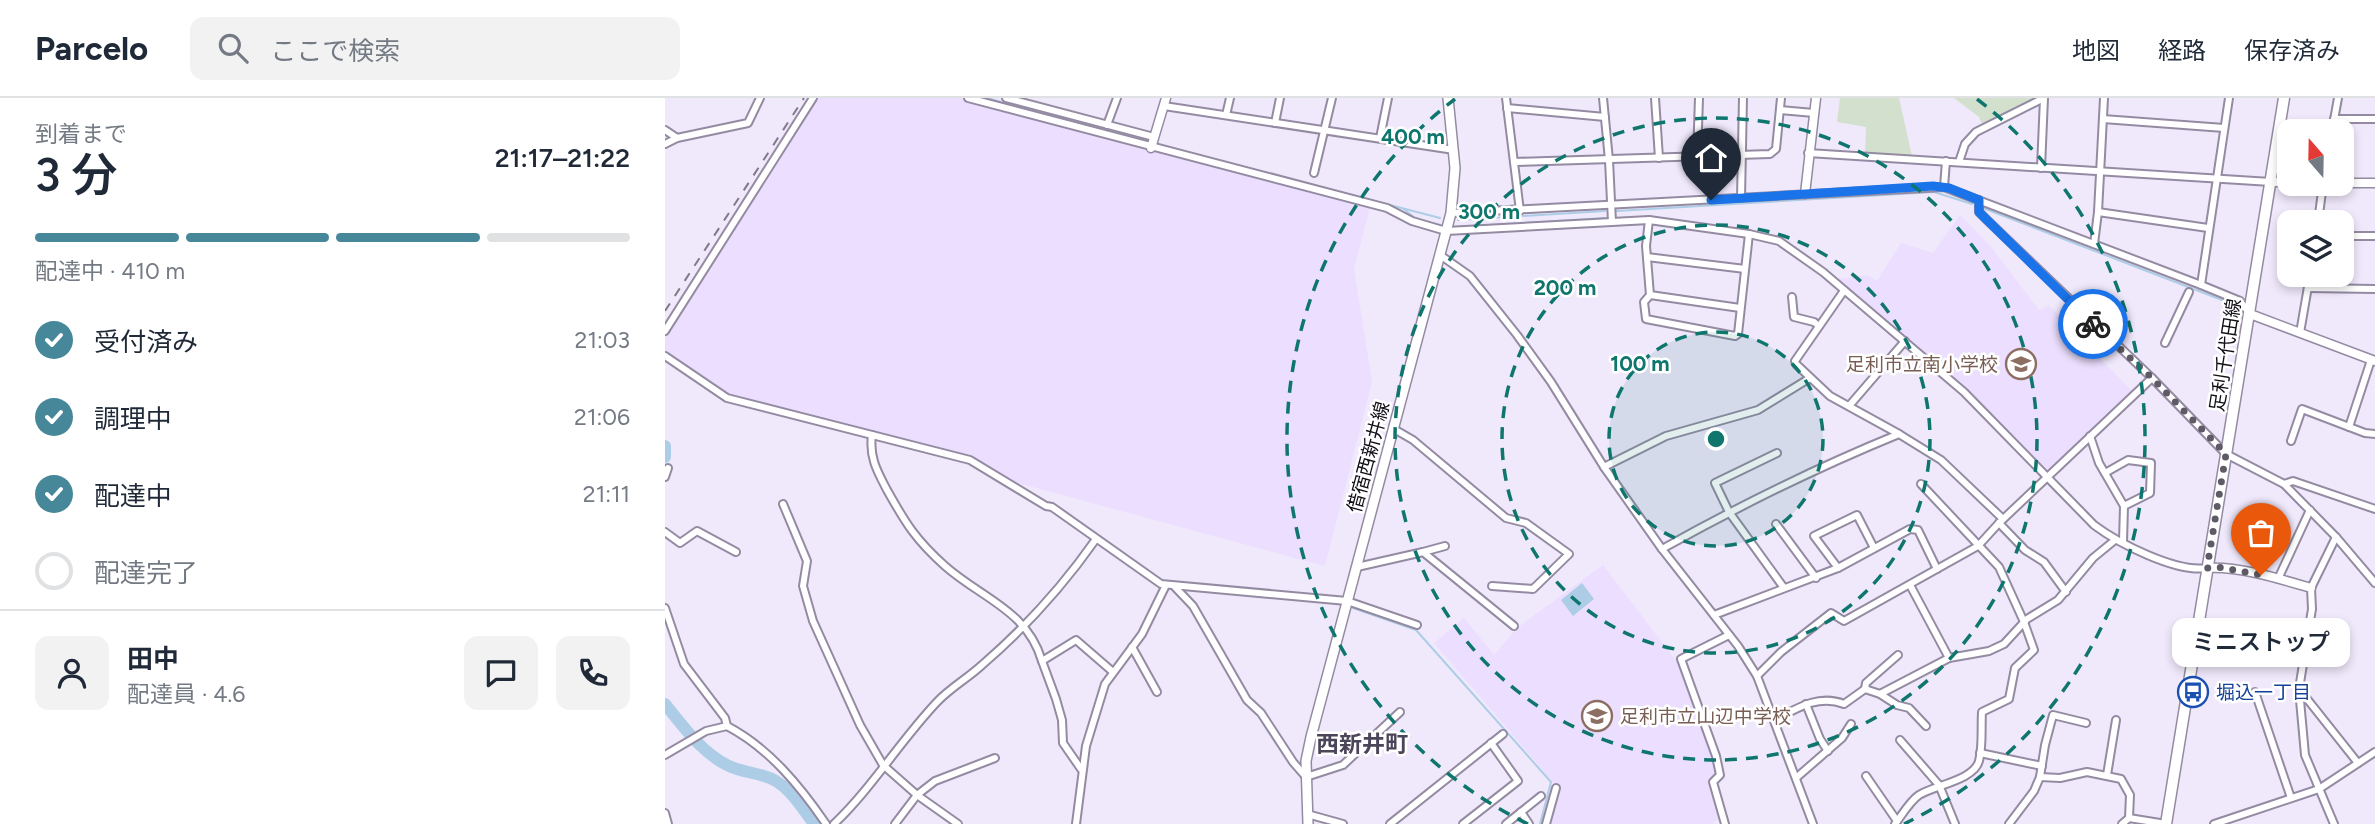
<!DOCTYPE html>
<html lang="ja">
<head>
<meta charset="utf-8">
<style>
	body { margin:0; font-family:Figtree,"Noto Sans JP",sans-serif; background:#f2f2f3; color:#1f2937; height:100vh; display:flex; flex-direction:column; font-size:26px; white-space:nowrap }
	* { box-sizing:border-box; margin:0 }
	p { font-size:23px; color:#747a83 }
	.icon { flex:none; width:38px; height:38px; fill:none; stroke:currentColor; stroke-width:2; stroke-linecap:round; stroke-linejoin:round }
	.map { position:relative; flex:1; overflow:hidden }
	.details { display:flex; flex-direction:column; background:#fff; width:665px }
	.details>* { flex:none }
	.needle { width:46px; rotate:340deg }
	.buttons { position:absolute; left:1612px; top:21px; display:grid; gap:14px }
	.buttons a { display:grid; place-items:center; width:77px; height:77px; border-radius:14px; background:#fff; box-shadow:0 4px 10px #0003; font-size:35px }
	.pin { position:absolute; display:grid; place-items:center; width:60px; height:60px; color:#fff; margin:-72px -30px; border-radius:50% 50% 50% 0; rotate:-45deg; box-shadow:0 0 7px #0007 }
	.pin .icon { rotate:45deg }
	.courier { position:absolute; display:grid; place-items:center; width:70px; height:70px; margin:-35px; border:5px solid #1a73e8; border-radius:50%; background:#fff; color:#222; box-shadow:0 2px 9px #0007 }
	.bubble { position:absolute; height:49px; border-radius:14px; background:#fff; box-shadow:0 4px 10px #0003; font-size:23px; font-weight:600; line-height:49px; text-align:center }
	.summary em { font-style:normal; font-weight:600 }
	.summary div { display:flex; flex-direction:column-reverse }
	.summary { display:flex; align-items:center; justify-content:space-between; height:119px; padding:0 35px }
	h1 { font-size:46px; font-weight:600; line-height:52px }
	.bar { display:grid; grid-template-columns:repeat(4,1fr); gap:10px 7px; align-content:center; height:84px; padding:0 35px }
	.bar i { height:9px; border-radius:5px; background:#e0e1e3 }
	.bar .on { background:#46879a }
	.bar p { grid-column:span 4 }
	.line { display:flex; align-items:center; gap:18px; padding:0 35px; border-top:2px solid #e0e1e3 }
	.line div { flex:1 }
	.round { display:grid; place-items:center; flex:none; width:74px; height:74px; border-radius:14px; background:#f2f2f3 }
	ol { padding:0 35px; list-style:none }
	li { display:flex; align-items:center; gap:21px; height:77px }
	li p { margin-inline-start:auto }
	li .icon { padding:7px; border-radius:50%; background:#46879a; color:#fff; stroke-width:4 }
	li:last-child { color:#747a83 }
	li i { width:38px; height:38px; border:4px solid #e0e1e3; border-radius:50% }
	header { display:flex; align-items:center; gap:42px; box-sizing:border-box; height:98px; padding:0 35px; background:#fff; border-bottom:2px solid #e0e1e3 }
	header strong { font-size:33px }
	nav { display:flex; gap:38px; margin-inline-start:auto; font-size:24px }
	.search { width:490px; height:63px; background:#f2f2f3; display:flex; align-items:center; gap:18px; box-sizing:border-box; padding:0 24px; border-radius:14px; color:#747a83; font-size:26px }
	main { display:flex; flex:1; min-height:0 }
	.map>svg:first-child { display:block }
	.built { fill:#ebdefe }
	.green { fill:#d2e0cd }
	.water { fill:#adcde7 }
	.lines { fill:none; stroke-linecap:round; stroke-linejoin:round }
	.stream { stroke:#adcde7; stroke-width:2 }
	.river { stroke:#adcde7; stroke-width:12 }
	.minor-casing { stroke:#948ba2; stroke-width:10 }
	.tertiary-casing { stroke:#948ba2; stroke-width:11 }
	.secondary-casing { stroke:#948ba2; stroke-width:12 }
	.primary-casing { stroke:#948ba2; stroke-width:13 }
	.minor { stroke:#fff; stroke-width:6 }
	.tertiary { stroke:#fff; stroke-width:8 }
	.secondary { stroke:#fff; stroke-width:9 }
	.primary { stroke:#fff; stroke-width:10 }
	.rail { stroke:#7f7a87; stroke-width:2; stroke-dasharray:9 9; stroke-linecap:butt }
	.done { stroke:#5f5b66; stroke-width:7; stroke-dasharray:0 12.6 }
	.route { stroke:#1a73e8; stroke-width:9 }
	.ring { fill:none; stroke:#0f766e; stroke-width:3.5; stroke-dasharray:12 9 }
	.labels { text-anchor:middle; stroke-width:5; stroke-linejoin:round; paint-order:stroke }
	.street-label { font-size:19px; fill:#110e16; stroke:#fff }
	.education-label { font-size:19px; fill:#785e54; stroke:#fff; text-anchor:end }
	.transit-label { font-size:19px; fill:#164399; stroke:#fff; text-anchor:start }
	.quarter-label { font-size:23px; font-weight:bold; fill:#4c4458; stroke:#fff }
	.centre { fill:#0f766e; stroke:#fff; stroke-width:3.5 }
	.ring-label { font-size:21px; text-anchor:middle; font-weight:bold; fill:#0f766e; stroke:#fff; stroke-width:5; stroke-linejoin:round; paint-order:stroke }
</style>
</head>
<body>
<header>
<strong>Parcelo</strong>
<div class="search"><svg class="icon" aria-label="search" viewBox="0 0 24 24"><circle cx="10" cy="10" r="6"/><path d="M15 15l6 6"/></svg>ここで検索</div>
<nav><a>地図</a><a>経路</a><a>保存済み</a></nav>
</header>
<main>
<section class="details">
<div class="summary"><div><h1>3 分</h1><p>到着まで</p></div><em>21:17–21:22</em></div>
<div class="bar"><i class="on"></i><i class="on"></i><i class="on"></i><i></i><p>配達中 · 410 m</p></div>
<ol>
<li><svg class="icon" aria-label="check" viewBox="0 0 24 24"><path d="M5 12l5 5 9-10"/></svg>受付済み<p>21:03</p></li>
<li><svg class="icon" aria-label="check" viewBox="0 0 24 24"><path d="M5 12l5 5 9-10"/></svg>調理中<p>21:06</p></li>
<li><svg class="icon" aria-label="check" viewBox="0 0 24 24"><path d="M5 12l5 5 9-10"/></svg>配達中<p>21:11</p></li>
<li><i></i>配達完了</li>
</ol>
<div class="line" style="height:126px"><a class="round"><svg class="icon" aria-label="person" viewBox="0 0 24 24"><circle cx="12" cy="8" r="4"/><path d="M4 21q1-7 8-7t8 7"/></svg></a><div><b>田中</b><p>配達員 · 4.6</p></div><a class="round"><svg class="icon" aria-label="chat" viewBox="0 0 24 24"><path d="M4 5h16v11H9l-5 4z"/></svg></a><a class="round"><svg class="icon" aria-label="phone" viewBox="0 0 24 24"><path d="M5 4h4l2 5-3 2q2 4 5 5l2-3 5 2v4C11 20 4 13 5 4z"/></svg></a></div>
</section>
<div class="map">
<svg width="1710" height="726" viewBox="0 0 1710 726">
	<rect width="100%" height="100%" fill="#f0e9fc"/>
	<g class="built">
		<polygon points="148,0 305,0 706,106 689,171 707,284 660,468 338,381 305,362 62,300 0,258 0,233"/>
		<polygon points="1295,117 1326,149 1374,212 1384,207 1408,234 1421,224 1427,231 1417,242 1468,294 1383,373 1299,290 1173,181 1202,177 1212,183 1236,145 1268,155"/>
		<polygon points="938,467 1018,572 1053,676 1045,684 1054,721 1047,726 883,726 893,690 769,545 799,520 829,557 852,530"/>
	</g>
	<g class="green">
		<polygon points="1175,0 1234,0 1247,58 1200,55 1201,29 1172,24"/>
		<polygon points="1289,0 1371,0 1317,26 1314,19"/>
	</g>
	<polygon class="water" points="917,485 929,501 908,518 896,502"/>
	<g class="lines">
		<g class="stream">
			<polyline points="322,0 480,43"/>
			<polyline points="495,47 775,120"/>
			<polyline points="1318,110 1557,202"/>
			<polyline points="739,111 751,121"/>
			<polyline points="952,113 1269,94 1307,106"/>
			<polyline points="793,122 940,113"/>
			<polyline points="756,123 775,127"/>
			<polyline points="791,129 940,120"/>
			<polyline points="688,510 751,532 886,684 875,726"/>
		</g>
		<g class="river">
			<polyline points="0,348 0,359"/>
			<path d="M0,606C18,628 36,654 62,667C73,673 86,674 99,678C122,684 135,707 149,726"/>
		</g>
		<g class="minor-casing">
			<g id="minor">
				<path d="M303,0L722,110L747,123L781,133L984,122L1084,136L1114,143L1158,174L1299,294L1429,427C1453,445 1511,475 1542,470"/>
				<polyline points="341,0 489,39"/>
				<polyline points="841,0 855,113"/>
				<polyline points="938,0 944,62 947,124"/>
				<polyline points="990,0 994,60"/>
				<polyline points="499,8 789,52"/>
				<polyline points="842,10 940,19"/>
				<polyline points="1115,12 1149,15"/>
				<polyline points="561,17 565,0"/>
				<polyline points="1438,21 1559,30"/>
				<polyline points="1669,21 1710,21"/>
				<polyline points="610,25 615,0"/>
				<polyline points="442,27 452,0"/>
				<polyline points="0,32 12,40"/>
				<polyline points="1667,33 1673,0"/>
				<polyline points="715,40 723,0"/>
				<polyline points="0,46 12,40 83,25 95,0"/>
				<polyline points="1143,55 1606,84"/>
				<polyline points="1032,59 1034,0"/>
				<polyline points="849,64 1105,56 1111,51 1116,0"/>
				<polyline points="1294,64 1300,46 1311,34 1379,0"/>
				<polyline points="1376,70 1379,0"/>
				<polyline points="649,75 667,0"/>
				<polyline points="1279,89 1281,63"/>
				<polyline points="1076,100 1078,0"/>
				<polyline points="1314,102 1314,114 1322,122 1487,280 1561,356 1619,386 1671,439 1710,485"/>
				<polyline points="1433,114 1543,130"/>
				<polyline points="786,115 1279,89 1536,187 1575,203 1584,215"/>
				<polyline points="984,122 981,148 985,197 979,204 981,221 1070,238 1073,236 1084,136"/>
				<polyline points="1653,124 1658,86"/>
				<polyline points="1676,138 1710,138"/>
				<polyline points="1429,146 1433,114 1439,0"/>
				<polyline points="775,157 805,178 852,237 886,284 939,369 997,451 1073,548 1092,578 1148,726"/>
				<polyline points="982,159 1080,171"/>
				<polyline points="1536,187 1564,0"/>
				<polyline points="1643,190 1710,191"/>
				<polyline points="1178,194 1130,263 1131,266 1165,298 1234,336 1276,362 1338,421"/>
				<polyline points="985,197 1075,210"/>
				<polyline points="1127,199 1129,219 1149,224 1154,228"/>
				<polyline points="0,233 148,0"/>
				<polyline points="1635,235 1645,177"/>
				<polyline points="1500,245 1524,194"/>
				<polyline points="0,258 62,300 305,362 381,408 387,409 496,486 682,503 752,527"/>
				<polyline points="1184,308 1240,243"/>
				<polyline points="1684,329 1706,262"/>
				<polyline points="729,331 748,342 841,420 861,425 904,456 868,491 827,488"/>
				<path d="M207,337C204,359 212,373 222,392C241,426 251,442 280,468C316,500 362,512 377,563"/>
				<polyline points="1425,338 1434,365 1459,408 1458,444"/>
				<polyline points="1626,343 1637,311 1700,335 1710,336"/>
				<polyline points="1112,355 1050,385 1064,414 1119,490"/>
				<polyline points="939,369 1001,338 1093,312 1145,280"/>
				<polyline points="1440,375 1463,362 1486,365 1485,395 1459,408"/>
				<polyline points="0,379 3,370"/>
				<polyline points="1619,386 1628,383 1710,411"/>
				<polyline points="118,406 142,463 138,488 148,523 195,627 218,667 252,697 293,726"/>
				<polyline points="1334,425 1360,452 1379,464 1401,494"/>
				<polyline points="1111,426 1151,480"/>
				<polyline points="0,434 15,445 32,433 71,454"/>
				<path d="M997,451C1074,408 1153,369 1234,336"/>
				<polyline points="758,454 780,448"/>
				<polyline points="692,469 758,454 849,528"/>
				<polyline points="1173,470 1149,438 1192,417 1209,450"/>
				<polyline points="1613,481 1645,412"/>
				<polyline points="1245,487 1284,560"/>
				<polyline points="509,488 528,508 582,602 596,615 628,664 641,679 678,667 735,614"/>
				<polyline points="0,510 19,566 60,620 62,628"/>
				<polyline points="1049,517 1173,470 1245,431 1253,432 1272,471"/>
				<polyline points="467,549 492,594"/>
				<polyline points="1092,578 1116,554 1166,515 1179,523 1313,448 1334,425 1487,280"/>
				<polyline points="1200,591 1201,585 1233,557"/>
				<polyline points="1635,592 1693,665"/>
				<polyline points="1590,594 1626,700"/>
				<polyline points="1215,596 1232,607 1244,610 1261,628"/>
				<polyline points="1141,606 1155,641 1163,653"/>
				<path d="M1110,622C1132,610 1154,596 1179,606L1200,591L1215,596L1284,560L1324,553L1339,546L1362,521L1393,502L1428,460L1450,442"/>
				<polyline points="1235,642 1274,687 1290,726"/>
				<polyline points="1315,655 1377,668"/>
				<path d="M0,657L41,633L62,628C104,650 135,688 161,726"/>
				<polyline points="416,671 398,645 397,622 391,601 377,563 411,542 448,574"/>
				<polyline points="1442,677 1451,622"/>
				<polyline points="1201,678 1232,723"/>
				<polyline points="1375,679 1395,680 1422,674 1456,681 1465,697 1464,720 1457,726"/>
				<polyline points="1131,680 1177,640 1186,626"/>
				<polyline points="856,714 864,726"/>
				<polyline points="0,715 3,726"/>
				<polyline points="642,716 678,726"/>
				<polyline points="1464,720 1501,726"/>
				<path d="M169,726C207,690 235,643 272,604C285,590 303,580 317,567C360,530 398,488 431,441"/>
				<polyline points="230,726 252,697 270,683 330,660"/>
				<polyline points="411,726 421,648 440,586 477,536 501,487"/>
				<polyline points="725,726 838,636"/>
				<polyline points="798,726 853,683 826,645"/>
				<polyline points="841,726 876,698"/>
				<polyline points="881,726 891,690"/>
				<polyline points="1060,726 1048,684 1055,677 1051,658 1016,561 1064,537"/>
				<path d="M1230,726C1237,717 1245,703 1254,697C1270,687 1309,682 1314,663C1318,648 1316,630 1317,614L1344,601L1350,570L1369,552L1359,524L1334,469L1256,386"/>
				<polyline points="1344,726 1369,693 1375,679 1380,647 1388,617 1421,625"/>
				<polyline points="1549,726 1654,691 1710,654"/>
				<polyline points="1669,726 1640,657 1634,591 1647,511 1646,490 1671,439"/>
			</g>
		</g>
		<g class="tertiary-casing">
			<g id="tertiary">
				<polyline points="486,50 501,0"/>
				<polyline points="1606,84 1624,84"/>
				<polyline points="1676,85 1710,85"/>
				<polyline points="1140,96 1151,0"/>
				<polyline points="1585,216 1710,263"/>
				<path d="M1542,470C1574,468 1615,481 1646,490"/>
			</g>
		</g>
		<g class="secondary-casing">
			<polyline id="secondary" points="643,726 641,663 646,639 786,115 790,70 783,0"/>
		</g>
		<g class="primary-casing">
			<polyline id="primary" points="1501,726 1619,0"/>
		</g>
		<use href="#minor" class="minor"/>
		<use href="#tertiary" class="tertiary"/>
		<use href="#secondary" class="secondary"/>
		<use href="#primary" class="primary"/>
		<polyline class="rail" points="0,213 139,0"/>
	</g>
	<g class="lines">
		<polyline class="done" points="1428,226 1487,280 1561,356 1542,470 1552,469 1596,477"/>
		<polyline class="route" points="1046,102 1268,88 1284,90 1314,102 1314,114 1322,122 1428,226"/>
	</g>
	<circle cx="1051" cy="341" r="107" fill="#0f766e" fill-opacity=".12"/>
	<g class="ring">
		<circle cx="1051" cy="341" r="107"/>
		<circle cx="1051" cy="341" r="214"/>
		<circle cx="1051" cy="341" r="321"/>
		<path d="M863 726A428 428 0 0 1 790 1M1312 1A428 428 0 0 1 1239 726"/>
	</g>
	<defs>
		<g id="school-ring" transform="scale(1.575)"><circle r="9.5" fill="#fff" stroke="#8d6e63" stroke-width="1.5"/><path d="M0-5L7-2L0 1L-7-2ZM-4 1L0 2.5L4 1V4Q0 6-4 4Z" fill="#8d6e63"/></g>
		<g id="bus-ring" transform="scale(1.575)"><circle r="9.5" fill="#fff" stroke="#1a4fb4" stroke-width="1.5"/><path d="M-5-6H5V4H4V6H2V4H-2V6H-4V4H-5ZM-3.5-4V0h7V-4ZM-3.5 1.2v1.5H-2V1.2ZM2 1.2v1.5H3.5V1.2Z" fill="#1a4fb4"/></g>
	</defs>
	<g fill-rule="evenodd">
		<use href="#school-ring" x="1356" y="266"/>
		<use href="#bus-ring" x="1528" y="594"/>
		<use href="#school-ring" x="932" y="618"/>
	</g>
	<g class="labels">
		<g class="street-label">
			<text transform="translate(1560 257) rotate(-81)" y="7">足利千代田線</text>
			<text transform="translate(703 359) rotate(-75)" y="7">借宿西新井線</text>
		</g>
		<g class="education-label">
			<text x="1333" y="273">足利市立南小学校</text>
			<text x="955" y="625" text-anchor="start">足利市立山辺中学校</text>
		</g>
		<g class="transit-label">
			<text x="1551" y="601">堀込一丁目</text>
		</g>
		<g class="quarter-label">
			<text x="697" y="654">西新井町</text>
		</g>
	</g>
	<circle cx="1051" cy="341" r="10" class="centre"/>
	<g class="ring-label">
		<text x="748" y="46">400 m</text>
		<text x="824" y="121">300 m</text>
		<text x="900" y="197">200 m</text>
		<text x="975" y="273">100 m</text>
	</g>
</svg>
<div class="buttons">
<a><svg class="needle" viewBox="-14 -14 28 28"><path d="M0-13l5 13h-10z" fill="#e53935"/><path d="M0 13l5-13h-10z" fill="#747a83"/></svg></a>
<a><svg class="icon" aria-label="layers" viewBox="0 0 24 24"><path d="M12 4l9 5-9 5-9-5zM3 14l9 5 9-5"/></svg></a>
</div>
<div class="pin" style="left:1596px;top:477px;background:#ea580c"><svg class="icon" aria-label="bag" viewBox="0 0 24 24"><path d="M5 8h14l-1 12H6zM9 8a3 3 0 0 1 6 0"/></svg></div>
<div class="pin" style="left:1046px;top:102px;background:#1f2937"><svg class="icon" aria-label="home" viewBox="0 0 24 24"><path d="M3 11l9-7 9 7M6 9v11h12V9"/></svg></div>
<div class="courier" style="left:1428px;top:226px"><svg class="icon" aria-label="bike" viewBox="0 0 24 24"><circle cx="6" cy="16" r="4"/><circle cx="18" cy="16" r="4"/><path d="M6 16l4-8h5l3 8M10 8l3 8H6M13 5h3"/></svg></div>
<div class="bubble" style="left:1507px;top:520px;width:178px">ミニストップ</div>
</div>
</main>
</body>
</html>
